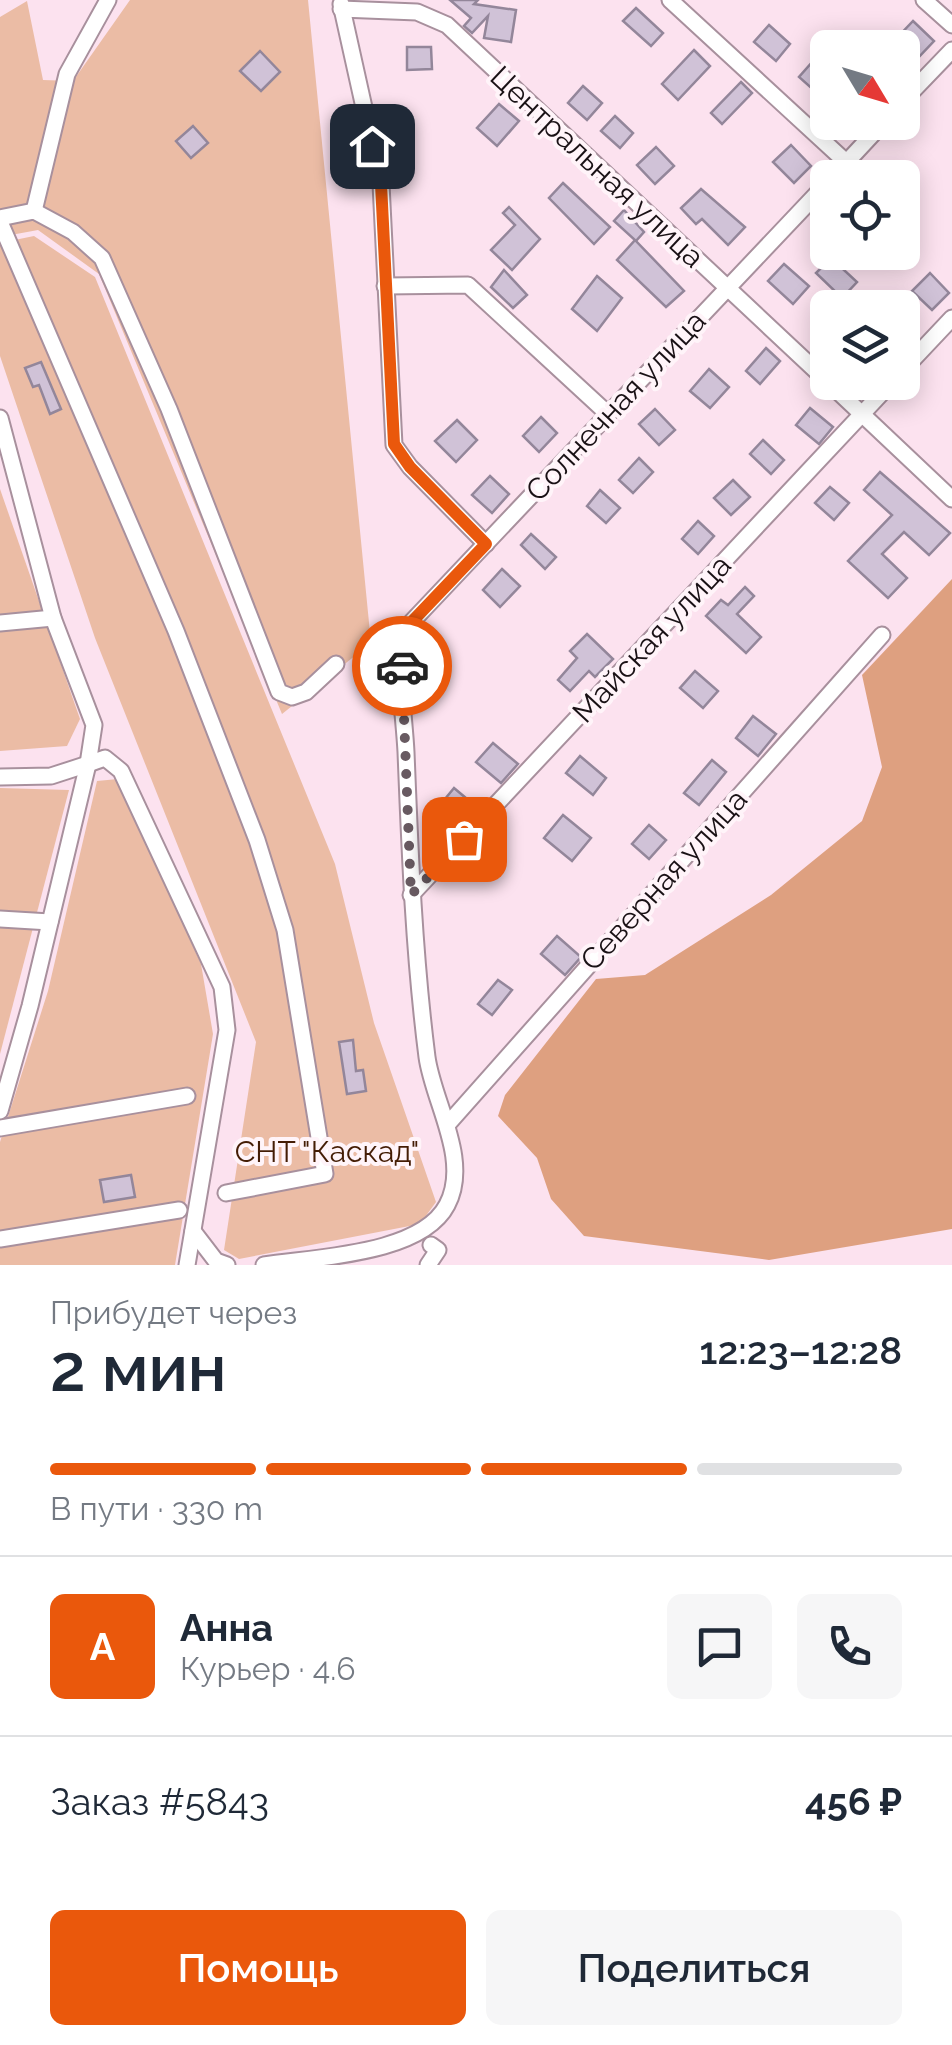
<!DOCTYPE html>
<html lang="ru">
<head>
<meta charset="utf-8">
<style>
	body { margin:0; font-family:Raleway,sans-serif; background:#f6f6f7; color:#1f2937; height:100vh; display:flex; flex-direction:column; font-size:38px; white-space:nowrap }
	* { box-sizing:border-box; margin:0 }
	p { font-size:32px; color:#747a83 }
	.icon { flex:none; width:55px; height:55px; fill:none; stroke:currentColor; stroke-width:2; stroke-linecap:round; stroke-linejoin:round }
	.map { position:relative; height:1265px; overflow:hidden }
	.panel { display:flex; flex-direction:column; background:#fff; flex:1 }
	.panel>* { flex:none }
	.needle { width:65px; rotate:128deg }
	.controls { position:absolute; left:810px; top:30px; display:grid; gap:20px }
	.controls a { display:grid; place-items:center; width:110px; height:110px; border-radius:15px; background:#fff; box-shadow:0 5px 25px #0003; font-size:50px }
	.pin { position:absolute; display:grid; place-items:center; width:85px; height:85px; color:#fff; margin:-42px; border-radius:20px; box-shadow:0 5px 15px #0006 }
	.courier { position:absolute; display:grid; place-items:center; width:100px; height:100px; margin:-50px; border:8px solid #ea580c; border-radius:50%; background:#fff; color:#222; box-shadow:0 2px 12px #0007 }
	.summary em { font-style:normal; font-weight:600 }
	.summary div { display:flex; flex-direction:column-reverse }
	.summary { display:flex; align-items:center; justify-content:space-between; height:170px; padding:0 50px }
	h1 { font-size:65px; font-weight:600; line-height:75px }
	.bar { display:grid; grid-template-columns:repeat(4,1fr); gap:15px 10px; align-content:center; height:120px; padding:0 50px }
	.bar i { height:12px; border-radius:8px; background:#e0e1e3 }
	.bar .selected { background:#ea580c }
	.bar p { grid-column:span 4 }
	.line { display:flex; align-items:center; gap:25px; padding:0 50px; border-top:2px solid #e0e1e3 }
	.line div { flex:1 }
	.round { display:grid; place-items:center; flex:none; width:105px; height:105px; border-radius:15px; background:#f6f6f7 }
	.cta { display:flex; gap:20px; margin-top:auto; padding:20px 50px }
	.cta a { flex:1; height:115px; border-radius:15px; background:#ea580c; color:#fff; font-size:40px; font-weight:600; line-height:115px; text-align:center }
	.cta a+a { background:#f6f6f7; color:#1f2937 }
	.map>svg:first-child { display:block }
	.green { fill:#ebbca5 }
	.forest { fill:#dea080 }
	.building { fill:#d0c2d7; stroke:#93869a; stroke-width:2.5 }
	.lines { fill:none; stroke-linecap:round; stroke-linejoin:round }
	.minor-casing { stroke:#a8909d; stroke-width:19 }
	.minor { stroke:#fff; stroke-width:15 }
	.done { stroke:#685a61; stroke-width:10; stroke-dasharray:0 18 }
	.route { stroke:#ea580c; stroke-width:12 }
	.labels { text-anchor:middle; stroke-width:8; stroke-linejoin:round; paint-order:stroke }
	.street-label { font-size:30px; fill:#191115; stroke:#fff4f9 }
	.park-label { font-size:30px; fill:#441d05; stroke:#fff4f9 }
</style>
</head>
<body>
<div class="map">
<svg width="952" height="1265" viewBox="0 0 952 1265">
	<rect width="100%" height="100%" fill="#fce2ef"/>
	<g class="green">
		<polygon points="130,0 308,0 371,643 282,714 99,274 38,230 0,237 0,17 27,1 43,80 73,81"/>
		<polygon points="34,236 95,277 335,864 374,1023 436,1202 420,1224 239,1259 224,1250 256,1042 95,638 0,356 0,243"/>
		<polygon points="0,489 80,719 67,746 0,751"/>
		<polygon points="118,779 201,964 213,1034 175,1265 0,1265 0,1142 48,991 97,781"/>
		<polygon points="0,788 69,790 0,1054"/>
	</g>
	<polygon class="forest" points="952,579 952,1229 769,1260 584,1236 551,1199 537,1158 498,1116 505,1095 596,979 645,975 771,895 862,821 882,767 862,675"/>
	<g class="building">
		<polygon points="450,0 478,0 474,4 516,10 511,42 484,38 488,16 472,33 464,26 471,18"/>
		<polygon points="636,8 663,33 651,46 623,21"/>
		<polygon points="913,21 934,41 916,60 895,40"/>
		<polygon points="769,25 790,44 776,61 754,42"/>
		<polygon points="407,47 431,47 432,69 407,70"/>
		<polygon points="694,50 710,66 678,100 662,84"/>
		<polygon points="260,51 280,72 261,91 240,71"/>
		<polygon points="814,60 828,72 828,80 817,93 799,77"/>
		<polygon points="741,82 752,93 722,124 711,113"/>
		<polygon points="583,86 602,103 587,120 568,103"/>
		<polygon points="499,104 519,121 497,146 477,128"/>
		<polygon points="615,116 633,133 620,148 601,131"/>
		<polygon points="193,126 208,143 191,158 176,141"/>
		<polygon points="791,145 811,166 794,183 773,162"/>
		<polygon points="656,147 674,166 655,184 637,165"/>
		<polygon points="563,183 610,227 594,244 549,198"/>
		<polygon points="701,189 745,227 728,245 702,219 696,224 681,208"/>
		<polygon points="509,207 540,239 512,270 491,250 515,225 503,213"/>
		<polygon points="624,210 644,232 636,241 684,291 666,307 617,260 635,240 614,221"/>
		<polygon points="831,258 857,282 842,298 816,273"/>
		<polygon points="784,264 809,286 793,304 768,281"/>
		<polygon points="504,270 527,295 513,308 491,287"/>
		<polygon points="930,273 949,293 932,310 912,291"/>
		<polygon points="597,276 622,298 597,331 572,309"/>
		<polygon points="766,348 780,361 760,384 746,371"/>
		<polygon points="41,362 61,409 50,414 39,385 33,387 25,368"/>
		<polygon points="709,369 729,387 710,408 690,391"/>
		<polygon points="810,408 833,427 819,444 796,425"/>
		<polygon points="655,409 675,430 659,445 639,424"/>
		<polygon points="541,417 557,433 539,452 523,436"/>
		<polygon points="457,420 477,440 456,462 435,441"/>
		<polygon points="763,440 784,460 771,474 750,454"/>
		<polygon points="639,458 653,472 633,493 619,480"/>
		<polygon points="880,472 950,533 929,555 904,532 882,554 907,578 888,598 848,561 892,515 864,490"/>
		<polygon points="490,476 509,494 492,513 472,495"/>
		<polygon points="733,480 750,497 731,515 714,498"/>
		<polygon points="830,487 849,503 834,520 815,503"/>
		<polygon points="600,490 620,508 606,523 587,506"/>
		<polygon points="698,521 714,536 698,554 682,539"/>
		<polygon points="531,534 556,557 545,569 521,545"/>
		<polygon points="502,569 520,586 500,607 483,590"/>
		<polygon points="745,587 754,596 737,614 761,637 746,653 706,616 721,600 728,605"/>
		<polygon points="587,634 613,659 595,677 589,671 570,691 558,680 577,658 570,651"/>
		<polygon points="695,671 718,691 703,708 680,688"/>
		<polygon points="753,716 776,734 758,756 736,738"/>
		<polygon points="493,743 518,764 501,783 476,762"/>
		<polygon points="580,756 606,778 593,795 566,773"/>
		<polygon points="712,760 726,772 699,805 684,793"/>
		<polygon points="454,788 473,804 459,821 440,805"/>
		<polygon points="563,815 591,838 572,861 544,838"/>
		<polygon points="649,825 666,840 649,859 632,844"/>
		<polygon points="557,936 581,957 565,975 541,954"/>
		<polygon points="498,980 512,990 492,1015 478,1004"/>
		<polygon points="353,1040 356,1071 363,1070 366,1091 347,1094 339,1042"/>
		<polygon points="131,1175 135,1197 104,1202 100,1180"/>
	</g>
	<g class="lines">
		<g class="minor-casing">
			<g id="minor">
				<polyline points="670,0 846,162"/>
				<polyline points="924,0 952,25"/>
				<polyline points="341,4 381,184 394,445 410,467 486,544"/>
				<polyline points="341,9 417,12 447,25 828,382"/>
				<polyline points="902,102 952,50"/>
				<polyline points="832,178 884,122"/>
				<polyline points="34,211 67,74 108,0"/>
				<polyline points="0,218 34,211 73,232 102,258 169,409 279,692 292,697 306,692 336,664"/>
				<polyline points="0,222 176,631 257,840 285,930 325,1174 226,1193"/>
				<polyline points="385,286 468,285 608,414"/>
				<polyline points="902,371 952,318"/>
				<polyline points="828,382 952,499"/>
				<polyline points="0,418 53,618 94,725 88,764 105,758 121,771 222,987 227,1030 187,1265"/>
				<polyline points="0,623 53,618"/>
				<polyline points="0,777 51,776 88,764"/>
				<polyline points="411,895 892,382"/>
				<polyline points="0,919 50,922"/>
				<polyline points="0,1111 30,1006 88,764"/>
				<polyline points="447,1125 882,635"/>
				<polyline points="0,1128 187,1096"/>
				<polyline points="193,1231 216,1261 227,1265"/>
				<polyline points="0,1239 179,1210"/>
				<path d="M264,1265C314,1257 421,1255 447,1205C471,1160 433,1102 427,1057C414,955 410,854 406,752C404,713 396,669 404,630L828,182"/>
				<polyline points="428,1265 438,1250 431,1245"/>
			</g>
		</g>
		<use href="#minor" class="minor"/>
	</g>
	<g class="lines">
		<polyline class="done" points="402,666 411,895 464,839"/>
		<polyline class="route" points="372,146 381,184 394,444 410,467 486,544 404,630 402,666"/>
	</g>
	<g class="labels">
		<g class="street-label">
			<text transform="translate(597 167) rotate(43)" y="10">Центральная улица</text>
			<text transform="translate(616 406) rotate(-47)" y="10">Солнечная улица</text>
			<text transform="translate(652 639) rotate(-47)" y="10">Майская улица</text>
			<text transform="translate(664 880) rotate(-48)" y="10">Северная улица</text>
		</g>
		<g class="park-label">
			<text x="327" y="1162">СНТ "Каскад"</text>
		</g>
	</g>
</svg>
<div class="controls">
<a><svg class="needle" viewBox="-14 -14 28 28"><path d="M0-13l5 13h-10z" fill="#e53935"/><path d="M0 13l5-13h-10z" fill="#747a83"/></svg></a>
<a><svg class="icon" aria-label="locate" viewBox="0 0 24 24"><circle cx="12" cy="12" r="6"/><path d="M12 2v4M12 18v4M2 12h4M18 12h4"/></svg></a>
<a><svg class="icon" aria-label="layers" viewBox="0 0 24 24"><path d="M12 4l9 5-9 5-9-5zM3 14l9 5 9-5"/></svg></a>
</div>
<div class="pin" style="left:464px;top:839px;background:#ea580c"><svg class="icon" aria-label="bag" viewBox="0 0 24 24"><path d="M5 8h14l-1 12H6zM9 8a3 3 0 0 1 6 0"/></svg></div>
<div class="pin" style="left:372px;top:146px;background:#1f2937"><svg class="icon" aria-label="home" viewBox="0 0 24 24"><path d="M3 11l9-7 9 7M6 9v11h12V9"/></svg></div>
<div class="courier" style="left:402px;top:666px"><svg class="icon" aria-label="car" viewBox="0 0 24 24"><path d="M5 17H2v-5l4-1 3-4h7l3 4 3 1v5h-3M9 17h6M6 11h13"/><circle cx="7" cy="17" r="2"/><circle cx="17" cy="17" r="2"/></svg></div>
</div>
<section class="panel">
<div class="summary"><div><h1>2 мин</h1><p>Прибудет через</p></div><em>12:23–12:28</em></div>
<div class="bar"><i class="selected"></i><i class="selected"></i><i class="selected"></i><i></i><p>В пути · 330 m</p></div>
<div class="line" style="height:180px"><b class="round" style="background:#ea580c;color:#fff">А</b><div><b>Анна</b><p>Курьер · 4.6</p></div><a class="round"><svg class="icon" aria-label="chat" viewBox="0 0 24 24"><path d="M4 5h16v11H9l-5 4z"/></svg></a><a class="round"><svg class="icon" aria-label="phone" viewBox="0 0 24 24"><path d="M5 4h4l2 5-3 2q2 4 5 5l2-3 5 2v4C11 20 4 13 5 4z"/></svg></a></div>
<div class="line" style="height:130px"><div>Заказ #5843</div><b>456 ₽</b></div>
<div class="cta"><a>Помощь</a><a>Поделиться</a></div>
</section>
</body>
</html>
